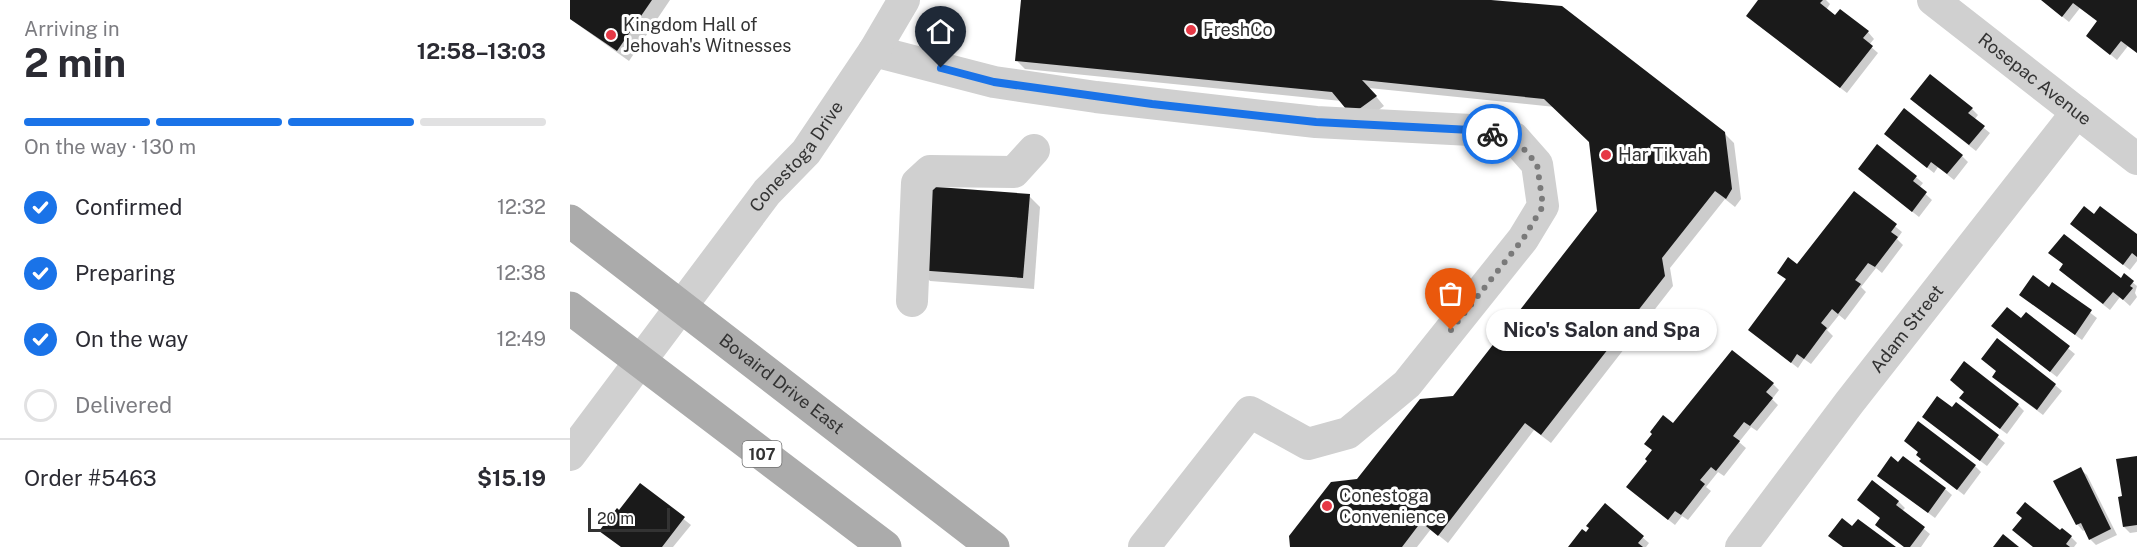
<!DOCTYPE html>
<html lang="en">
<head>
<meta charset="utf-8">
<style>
	body { margin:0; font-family:"Public Sans",sans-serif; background:#f2f2f3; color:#2b2b33; height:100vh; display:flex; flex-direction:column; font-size:22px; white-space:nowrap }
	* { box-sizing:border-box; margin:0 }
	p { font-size:20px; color:#7c7c81 }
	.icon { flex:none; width:33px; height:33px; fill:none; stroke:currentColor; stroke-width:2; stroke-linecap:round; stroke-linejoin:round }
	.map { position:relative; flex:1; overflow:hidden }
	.side { display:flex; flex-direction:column; background:#fff; width:570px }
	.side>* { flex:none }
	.scale { position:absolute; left:18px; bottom:15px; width:82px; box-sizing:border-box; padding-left:6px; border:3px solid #333; border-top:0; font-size:16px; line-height:21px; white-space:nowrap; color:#333; -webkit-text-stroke:4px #fff; paint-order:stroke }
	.pin { position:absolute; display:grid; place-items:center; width:51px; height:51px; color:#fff; margin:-62px -26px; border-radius:50% 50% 50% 0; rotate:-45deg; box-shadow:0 0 6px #0007 }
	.pin .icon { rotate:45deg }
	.courier { position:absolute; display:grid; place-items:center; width:60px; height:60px; margin:-30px; border:4px solid #1a73e8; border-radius:50%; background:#fff; color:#222; box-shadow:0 2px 8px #0007 }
	.bubble { position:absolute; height:42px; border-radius:21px; background:#fff; box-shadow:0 2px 4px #0004; font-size:20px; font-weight:700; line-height:42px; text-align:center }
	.summary em { font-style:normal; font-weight:700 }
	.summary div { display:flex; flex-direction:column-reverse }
	.summary { display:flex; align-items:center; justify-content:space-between; height:102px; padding:0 24px }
	h1 { font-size:39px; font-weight:700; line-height:45px }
	.bar { display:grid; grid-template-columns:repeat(4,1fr); gap:9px 6px; align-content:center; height:72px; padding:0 24px }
	.bar i { height:8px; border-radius:4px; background:#e1e1e2 }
	.bar .selected { background:#1a73e8 }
	.bar p { grid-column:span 4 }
	.line { display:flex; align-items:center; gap:15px; padding:0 24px; border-top:2px solid #e1e1e2 }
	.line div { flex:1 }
	ol { padding:0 24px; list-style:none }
	li { display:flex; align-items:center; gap:18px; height:66px }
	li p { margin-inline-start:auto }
	li .icon { padding:6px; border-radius:50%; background:#1a73e8; color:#fff; stroke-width:4 }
	li:last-child { color:#7c7c81 }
	li i { width:33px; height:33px; border:3px solid #e1e1e2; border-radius:50% }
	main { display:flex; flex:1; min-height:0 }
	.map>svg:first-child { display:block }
	.shadow { fill:#0003 }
	.building { fill:#1a1a1a }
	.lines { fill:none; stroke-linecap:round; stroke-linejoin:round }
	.minor { stroke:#d0d0d0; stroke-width:32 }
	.major { stroke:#ababab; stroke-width:33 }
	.done { stroke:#7a7a7a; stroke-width:6; stroke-dasharray:0 10.8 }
	.route { stroke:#1a73e8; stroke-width:8 }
	.poi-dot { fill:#e63946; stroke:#fff; stroke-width:2 }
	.labels { text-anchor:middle; stroke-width:6; stroke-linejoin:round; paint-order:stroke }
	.shield { fill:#fff; stroke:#707070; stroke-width:1.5 }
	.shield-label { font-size:16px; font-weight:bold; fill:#333 }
	.poi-label { font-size:18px; fill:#333; stroke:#fff; text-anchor:start }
	.street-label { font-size:18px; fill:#333; stroke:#fff }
</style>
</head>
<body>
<main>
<section class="side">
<div class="summary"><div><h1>2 min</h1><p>Arriving in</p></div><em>12:58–13:03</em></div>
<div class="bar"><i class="selected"></i><i class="selected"></i><i class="selected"></i><i></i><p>On the way · 130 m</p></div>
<ol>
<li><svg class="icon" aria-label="check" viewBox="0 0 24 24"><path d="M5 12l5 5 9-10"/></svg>Confirmed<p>12:32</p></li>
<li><svg class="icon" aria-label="check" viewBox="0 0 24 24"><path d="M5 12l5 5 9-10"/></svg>Preparing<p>12:38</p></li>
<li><svg class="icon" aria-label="check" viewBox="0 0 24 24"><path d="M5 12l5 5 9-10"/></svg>On the way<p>12:49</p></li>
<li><i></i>Delivered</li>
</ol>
<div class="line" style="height:78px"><div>Order #5463</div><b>$15.19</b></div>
</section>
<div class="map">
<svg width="1567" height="547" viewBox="0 0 1567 547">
	<rect width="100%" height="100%" fill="#fff"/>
	<g class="shadow">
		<polygon points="0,0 100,0 59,61 0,19"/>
		<polygon points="452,0 903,0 1154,133 1164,143 1171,199 1165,207 1155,199 1100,268 1103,286 981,443 964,430 878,543 861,529 847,547 722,547 788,481 883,397 1028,211 1020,141 985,107 799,88 814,106 791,123 771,101 455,69 446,60"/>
		<polygon points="1190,0 1256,0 1260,4 1256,10 1265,17 1298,32 1304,39 1299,45 1308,53 1277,93 1184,22"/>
		<polygon points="1472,0 1567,0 1567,53 1558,46 1547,60 1518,36 1529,22 1510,8 1499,22"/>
		<polygon points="1348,105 1402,109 1408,115 1404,120 1420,133 1406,151"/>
		<polygon points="1322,140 1392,156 1398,162 1384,180 1368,167 1364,173"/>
		<polygon points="1308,146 1353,183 1349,188 1362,200 1349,217 1296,175"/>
		<polygon points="1284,193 1332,232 1327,239 1333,245 1312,273 1306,268 1291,287 1296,292 1275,320 1269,315 1257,330 1263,336 1241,364 1234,359 1228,368 1180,330 1217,280 1209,273 1228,266"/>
		<polygon points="459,196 470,207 464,289 360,281 349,270"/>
		<polygon points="1525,216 1567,236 1567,261 1560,270 1502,224"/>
		<polygon points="1480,253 1551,280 1555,276 1567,286 1565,293 1567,297 1560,306 1550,297 1540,310 1497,276 1491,270 1494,265"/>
		<polygon points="1483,284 1527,318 1512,340 1451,295 1479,289"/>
		<polygon points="1456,314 1505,354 1487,377 1430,333 1452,320"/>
		<polygon points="1427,372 1485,385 1492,391 1473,415 1430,383"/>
		<polygon points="1203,384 1209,390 1202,399 1208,405 1187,431 1181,427 1169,442 1176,448 1154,476 1148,472 1136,487 1141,491 1118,520 1112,516 1105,525 1064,493 1103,425"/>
		<polygon points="1386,404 1435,443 1417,466 1360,423 1382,409"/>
		<polygon points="1397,404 1448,405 1454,411 1437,434"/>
		<polygon points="1567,458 1567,532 1560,533 1554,527 1553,498"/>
		<polygon points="1351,461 1405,466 1411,472 1394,495"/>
		<polygon points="1328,464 1375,489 1382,495 1365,518 1308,475"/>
		<polygon points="1510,469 1517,475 1547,535 1526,545 1520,539 1516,529 1513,531 1507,524"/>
		<polygon points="1303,482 1329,502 1335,508 1332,511 1360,534 1351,547 1334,547"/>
		<polygon points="71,485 121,525 103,547 51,547 38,537 50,512"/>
		<polygon points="1035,505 1079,543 1076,547 1000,547 1016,534"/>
		<polygon points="1491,532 1501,537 1507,543 1504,547 1463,547"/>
	</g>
	<g class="building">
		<polygon points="0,0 82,0 47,51 0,19"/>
		<polygon points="451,0 921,0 992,6 1155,132 1162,189 1156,199 1145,191 1092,258 1095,276 971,435 955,423 868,536 851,522 832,547 720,547 719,536 761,482 787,479 850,399 883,396 1027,211 1019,142 974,99 792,80 807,96 781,115 762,92 445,61"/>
		<polygon points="1188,0 1253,0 1250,3 1265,15 1270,9 1299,31 1293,38 1303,46 1270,88 1176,16"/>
		<polygon points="1471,0 1567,0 1567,53 1551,41 1540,55 1516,36 1527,21 1503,3 1492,17"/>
		<polygon points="1360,74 1403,108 1398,113 1415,126 1399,145 1340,99"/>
		<polygon points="1334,108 1393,155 1377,174 1361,162 1357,168 1314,134"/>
		<polygon points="1307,144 1347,176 1343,181 1357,192 1342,212 1288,169"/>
		<polygon points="354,186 460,194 453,278 347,270"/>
		<polygon points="1284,191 1327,224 1321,232 1328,237 1305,267 1298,263 1285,280 1291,284 1268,314 1262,309 1251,323 1257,328 1234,359 1227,354 1221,363 1178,330 1216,279 1207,273 1218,257 1227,264"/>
		<polygon points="1514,206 1524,214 1530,206 1567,234 1567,257 1562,253 1553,265 1500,224"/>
		<polygon points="1494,234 1551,278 1554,273 1564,281 1560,286 1563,288 1553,300 1543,292 1533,304 1489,270 1493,264 1478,253"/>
		<polygon points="1463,275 1479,287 1482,282 1522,310 1505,335 1449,295"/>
		<polygon points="1437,307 1451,318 1456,312 1500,346 1480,372 1421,326"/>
		<polygon points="1427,338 1486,384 1467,410 1422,377 1426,371 1411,359"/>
		<polygon points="1162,350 1204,383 1196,392 1203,398 1180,426 1174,422 1163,436 1170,441 1146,471 1141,467 1130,480 1135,484 1111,515 1105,511 1098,520 1056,487 1077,461 1075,459 1082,450 1074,444 1082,434 1080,432 1093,415 1103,423"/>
		<polygon points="1394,361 1449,404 1430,429 1389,398 1394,392 1380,380"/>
		<polygon points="1367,396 1382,407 1386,402 1429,435 1410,461 1352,417"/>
		<polygon points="1348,421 1406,465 1387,490 1349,461 1351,459 1346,455 1348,452 1334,441"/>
		<polygon points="1321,456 1328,462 1333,456 1376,488 1358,513 1307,476"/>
		<polygon points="1567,456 1567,525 1553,527 1548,497 1552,496 1546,459"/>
		<polygon points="1511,467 1541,529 1519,540 1511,523 1506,525 1483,481"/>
		<polygon points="1302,480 1329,501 1326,505 1355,527 1340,547 1334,547 1305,525 1310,518 1287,500"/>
		<polygon points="70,483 115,517 92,547 51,547 29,531 47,508 49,510"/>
		<polygon points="1455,502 1490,530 1492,528 1502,536 1496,544 1500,547 1463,547 1442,530 1452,518 1446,513"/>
		<polygon points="1035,503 1074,536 1068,543 1073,547 998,547 1012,529 1016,532 1019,528 1016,526"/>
		<polygon points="1272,518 1282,526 1288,519 1326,547 1273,547 1258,536"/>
		<polygon points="1433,534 1449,547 1423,547"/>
	</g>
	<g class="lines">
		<g class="minor">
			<path id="s1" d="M1363,0L1567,159"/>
			<polyline points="304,51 424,82 526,97 746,122 901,130 944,138 967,164 973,206 953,239 837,384 778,433 738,444 680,412 574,547"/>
			<polyline points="342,301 347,183 360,171 444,172 464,150"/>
			<path id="s2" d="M0,455L197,192L236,152L304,51L334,0"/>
			<path id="s3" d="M1171,547L1279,403L1507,112"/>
		</g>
		<g class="major">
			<path id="s4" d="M0,221L423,547"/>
			<polyline points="0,308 315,547"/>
		</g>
	</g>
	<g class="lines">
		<polyline class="done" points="881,330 953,239 973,206 967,164 944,138 922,134"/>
		<polyline class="route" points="371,68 424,82 582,104 746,122 901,130 922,134"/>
	</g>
	<g class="poi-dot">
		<circle cx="621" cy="30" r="6"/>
		<circle cx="41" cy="35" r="6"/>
		<circle cx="1036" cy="155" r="6"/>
		<circle cx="757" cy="506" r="6"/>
	</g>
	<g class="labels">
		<rect class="shield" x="172.5" y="441" width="39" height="26" rx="4.5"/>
		<g class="shield-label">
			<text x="192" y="460">107</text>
		</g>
		<g class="poi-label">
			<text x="53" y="31">Kingdom Hall of<tspan x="53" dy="21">Jehovah's Witnesses</tspan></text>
			<text x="633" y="36">FreshCo</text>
			<text x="1048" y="161">Har Tikvah</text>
			<text x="769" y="502">Conestoga<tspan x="769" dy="21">Convenience</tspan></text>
		</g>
		<g class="street-label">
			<text dy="6" stroke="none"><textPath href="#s1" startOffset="129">Rosepac Avenue</textPath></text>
			<text dy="6" stroke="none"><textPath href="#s2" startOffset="375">Conestoga Drive</textPath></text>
			<text dy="6" stroke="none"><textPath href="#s3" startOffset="274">Adam Street</textPath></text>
			<text dy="6" stroke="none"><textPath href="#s4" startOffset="267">Bovaird Drive East</textPath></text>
		</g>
	</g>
</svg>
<div class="scale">20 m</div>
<div class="pin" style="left:881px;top:330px;background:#ea580c"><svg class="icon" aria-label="bag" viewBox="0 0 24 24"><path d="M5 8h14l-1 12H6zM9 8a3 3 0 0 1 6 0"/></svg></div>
<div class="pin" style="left:371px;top:68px;background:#1f2937"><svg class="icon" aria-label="home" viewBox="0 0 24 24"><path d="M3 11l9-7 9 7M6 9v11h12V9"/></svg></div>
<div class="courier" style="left:922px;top:134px"><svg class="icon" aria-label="bike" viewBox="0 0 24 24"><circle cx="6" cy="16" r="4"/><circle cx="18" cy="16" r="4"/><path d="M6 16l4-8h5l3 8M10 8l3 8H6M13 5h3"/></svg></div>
<div class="bubble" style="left:916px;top:309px;width:231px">Nico's Salon and Spa</div>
</div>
</main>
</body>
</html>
